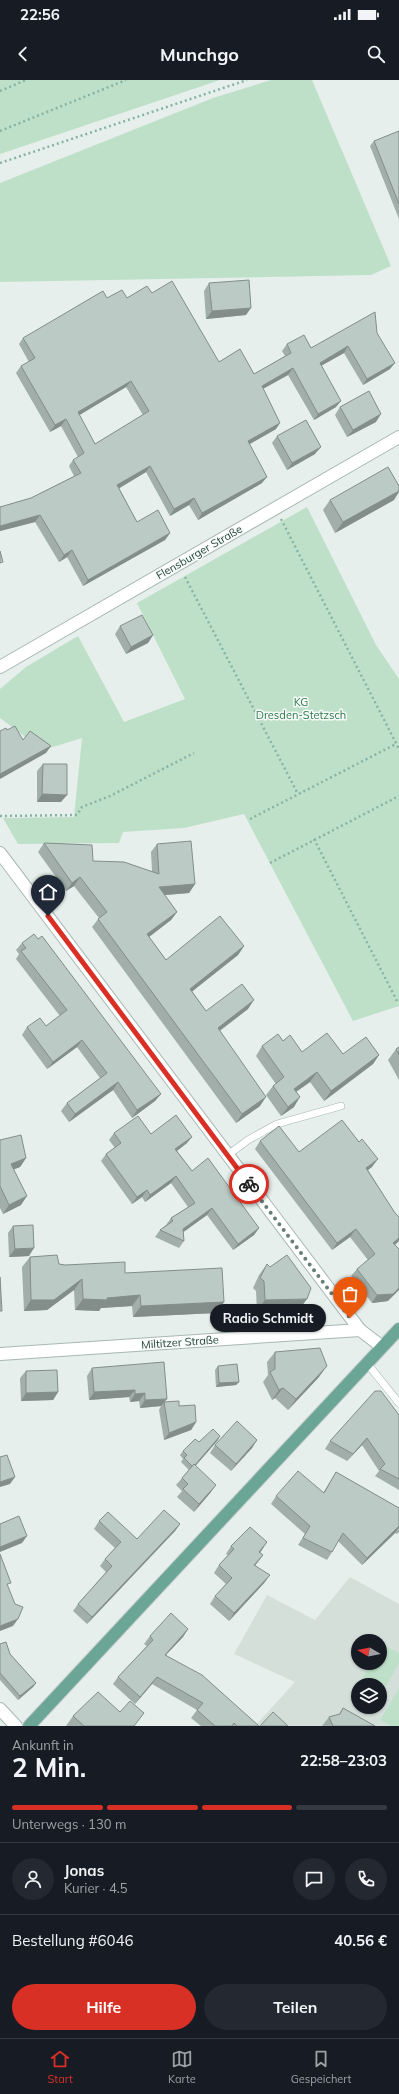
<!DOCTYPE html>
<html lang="de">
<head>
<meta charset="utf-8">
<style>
	body { margin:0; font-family:Mulish,sans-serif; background:#242831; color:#f1f3f6; height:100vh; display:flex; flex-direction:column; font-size:15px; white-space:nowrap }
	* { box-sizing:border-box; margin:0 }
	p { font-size:13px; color:#9ea1a6 }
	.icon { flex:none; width:22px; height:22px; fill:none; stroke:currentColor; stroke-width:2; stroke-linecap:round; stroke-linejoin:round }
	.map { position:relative; height:1646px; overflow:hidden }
	.side { display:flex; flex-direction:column; background:#171b24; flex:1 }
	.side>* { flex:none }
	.needle { width:26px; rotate:280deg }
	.tools { position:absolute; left:351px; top:1554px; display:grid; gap:8px }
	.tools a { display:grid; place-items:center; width:36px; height:36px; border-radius:50%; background:#171b24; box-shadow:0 1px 3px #0004; font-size:20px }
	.pin { position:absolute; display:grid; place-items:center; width:34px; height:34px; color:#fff; margin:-41px -17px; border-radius:50% 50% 50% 0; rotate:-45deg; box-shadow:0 0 4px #0007 }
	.pin .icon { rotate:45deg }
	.courier { position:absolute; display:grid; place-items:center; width:40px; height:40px; margin:-20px; border:3px solid #d93025; border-radius:50%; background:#fff; color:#222; box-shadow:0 1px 5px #0007 }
	.bubble { position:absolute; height:28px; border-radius:14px; background:#171b24; box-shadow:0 1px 3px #0004; font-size:13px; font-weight:700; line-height:28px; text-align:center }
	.head em { font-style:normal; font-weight:700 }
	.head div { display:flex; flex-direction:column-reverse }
	.head { display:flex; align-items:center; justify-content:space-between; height:68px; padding:0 12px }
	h1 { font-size:26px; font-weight:700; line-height:30px }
	.bar { display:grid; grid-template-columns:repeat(4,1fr); gap:6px 4px; align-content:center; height:48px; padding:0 12px }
	.bar i { height:5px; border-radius:3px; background:#363941 }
	.bar .active { background:#d93025 }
	.bar p { grid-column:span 4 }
	.line { display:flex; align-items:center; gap:10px; padding:0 12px; border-top:1px solid #363941 }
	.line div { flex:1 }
	.round { display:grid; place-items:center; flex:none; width:42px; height:42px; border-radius:21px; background:#242831 }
	.action { display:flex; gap:8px; margin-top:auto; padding:8px 12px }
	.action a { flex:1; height:46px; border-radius:24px; background:#d93025; color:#fff; font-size:16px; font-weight:700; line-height:46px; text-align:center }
	.action a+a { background:#242831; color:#f1f3f6 }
	.status { display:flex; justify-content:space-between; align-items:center; height:28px; padding:0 20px; background:#171b24; direction:ltr }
	.status svg { height:11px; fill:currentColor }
	header { display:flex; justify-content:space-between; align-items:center; height:52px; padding:0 12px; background:#171b24; font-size:18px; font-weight:700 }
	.menu { display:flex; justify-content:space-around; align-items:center; height:56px; border-top:1px solid #363941; background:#171b24; font-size:11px; color:#9ea1a6 }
	.menu a { display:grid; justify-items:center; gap:2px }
	.menu .active { color:#d93025 }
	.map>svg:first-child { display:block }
	.built { fill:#d4dfda; fill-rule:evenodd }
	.green { fill:#bfe0c8 }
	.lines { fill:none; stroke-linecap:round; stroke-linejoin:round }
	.lane-casing { stroke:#a8b8b2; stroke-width:8 }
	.street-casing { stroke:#a8b8b2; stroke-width:14 }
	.primary-casing { stroke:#c2cac8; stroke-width:14 }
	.path { stroke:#86b3a5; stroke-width:2.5; stroke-dasharray:2 3; stroke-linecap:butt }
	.lane { stroke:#fff; stroke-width:7 }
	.street { stroke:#fff; stroke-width:12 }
	.primary { stroke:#6aa596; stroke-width:12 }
	.wall { fill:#a1aea9; fill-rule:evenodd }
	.shaded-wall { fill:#838d89 }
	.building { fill:#bbcac4; stroke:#838d89; fill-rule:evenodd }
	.done { stroke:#687f78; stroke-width:4; stroke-dasharray:0 7.2 }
	.route { stroke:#d93025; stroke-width:5 }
	.labels { text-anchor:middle; stroke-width:3; stroke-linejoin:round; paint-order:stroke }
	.street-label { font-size:11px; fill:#24423a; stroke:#f7fbf9 }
	.park-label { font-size:11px; fill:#2d7a4b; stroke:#f7fbf9 }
</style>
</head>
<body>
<div class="status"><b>22:56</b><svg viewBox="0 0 49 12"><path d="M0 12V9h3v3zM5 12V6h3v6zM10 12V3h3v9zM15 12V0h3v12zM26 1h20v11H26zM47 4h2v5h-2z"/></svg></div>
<header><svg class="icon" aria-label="back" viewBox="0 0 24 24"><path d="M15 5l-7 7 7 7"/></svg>Munchgo<svg class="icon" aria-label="search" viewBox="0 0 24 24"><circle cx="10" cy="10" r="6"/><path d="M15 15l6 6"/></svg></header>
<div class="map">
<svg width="399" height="1646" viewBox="0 0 399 1646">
	<rect width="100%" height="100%" fill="#e6efeb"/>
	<path class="built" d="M350,1497L399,1524V1646H255L295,1602L234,1574L267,1515L315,1540ZM358,1561H380V1583H358ZM358,1605H380V1627H358Z"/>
	<g class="green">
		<polygon points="0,0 220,0 0,74"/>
		<polygon points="271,0 312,0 391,186 371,195 0,202 0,103 213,18"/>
		<polygon points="307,427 376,565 399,599 399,926 353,941 244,734 184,748 123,752 119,763 18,764 3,738 74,737 82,658 43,670 0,638 0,609 26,587 78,556 124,642 185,619 137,523"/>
		<polygon points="382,1564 399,1573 399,1583 380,1617 380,1605 359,1605 371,1583 380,1583 380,1567"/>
		<polygon points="399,1608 399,1646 391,1646 380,1640"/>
	</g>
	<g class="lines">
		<g class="lane-casing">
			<g id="lane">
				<polyline points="228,1075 248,1060 277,1044 341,1026"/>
				<polyline points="366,1282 399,1323"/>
			</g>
		</g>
		<g class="street-casing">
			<g id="street">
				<polyline points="0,587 399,357"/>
				<polyline points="0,773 360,1250 381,1266"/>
				<polyline points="0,1274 360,1250"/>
				<polyline points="0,1629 16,1646"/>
			</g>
		</g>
		<g class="primary-casing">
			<polyline id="primary" points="29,1646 399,1249"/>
		</g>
		<g class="path">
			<polyline points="0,11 26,0"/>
			<polyline points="0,51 126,0"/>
			<polyline points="0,83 247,0"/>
			<polyline points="281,439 399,669"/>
			<polyline points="185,497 298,714"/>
			<polyline points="0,736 77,735 82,727 110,716 194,673"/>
			<polyline points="250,739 396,664"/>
			<polyline points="314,759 397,921 399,920"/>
			<polyline points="270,783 399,716"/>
		</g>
		<use href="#lane" class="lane"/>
		<use href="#street" class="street"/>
		<use href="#primary" class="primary"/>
	</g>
	<g class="wall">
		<polygon points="399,51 399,139 370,66 374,61"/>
		<polygon points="209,203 246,235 206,239 204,211"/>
		<path d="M152,213L219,282L254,294L285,276L282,271L287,264L311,268L377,253L390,289L363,305L344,273L321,286L336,327L314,340L288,295L263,309L276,349L249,364L262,403L198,440L189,425L170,436L146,392L119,408L137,442L170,453L165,460L83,506L67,477L59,482L35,442L0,451V427L31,418L74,396L69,386L73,380L78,377L61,346L50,352L16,293L21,286L29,282L19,264L23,258L107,218H127ZM126,307L143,335L95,364L79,335Z"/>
		<polygon points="340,327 376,342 347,357 335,335"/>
		<polygon points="277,356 315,374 287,390 272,363"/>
		<polygon points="330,420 394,420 335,453 323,430"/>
		<polygon points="120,546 153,555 148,563 126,574 115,554"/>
		<polygon points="43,684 61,722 37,722 37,691"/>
		<polygon points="44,763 93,781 152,791 151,772 157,764 195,804 189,813 165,815 177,832 171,840 149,857 166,880 244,866 238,875 192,911 206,931 248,929 220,951 260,1026 236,1043 92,847 99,838 74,806 66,811 38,772"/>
		<polygon points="22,863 161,1014 155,1021 132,1038 113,1010 69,1042 61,1031 67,1023 100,998 77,967 47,989 22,955 27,947 46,946 60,936 16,879 19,874 16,870"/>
		<polygon points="283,961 302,972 343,974 379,975 373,984 324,1021 310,1002 296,1012 294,1027 281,1036 266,1015 273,1006 276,1004 256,976 262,966"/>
		<polygon points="399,967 399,1000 388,980 396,969"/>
		<polygon points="114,1053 151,1054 187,1063 177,1071 192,1091 259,1148 254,1155 233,1170 207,1135 183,1152 184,1161 179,1168 155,1157 160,1150 166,1145 171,1138 188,1127 171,1103 145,1122 142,1117 132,1124 101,1081 106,1074 115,1068 109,1060"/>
		<polygon points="0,1060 26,1078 20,1087 14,1089 21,1125 3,1134 0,1128"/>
		<polygon points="260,1061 299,1072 372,1087 368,1090 395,1133 399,1137 399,1161 395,1165 388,1221 372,1223 351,1196 357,1189 368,1180 350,1157 332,1170 255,1069"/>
		<polygon points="13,1146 29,1176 9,1177 8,1153"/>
		<polygon points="30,1177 59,1184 125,1193 224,1222 216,1233 133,1237 132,1226 101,1228 99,1231 75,1230 74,1210 47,1230 24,1231 22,1187"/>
		<polygon points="267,1184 299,1230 257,1231 256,1211 253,1208 259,1195"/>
		<polygon points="275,1272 319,1297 288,1330 275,1318 272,1320 263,1302 268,1295 267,1282"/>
		<polygon points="218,1286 239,1302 236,1305 216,1307 215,1290"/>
		<polygon points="92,1288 164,1322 179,1326 196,1342 191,1350 164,1360 159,1330 161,1326 140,1328 139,1321 130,1322 129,1317 89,1320 87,1296"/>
		<polygon points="26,1291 58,1312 53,1320 21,1321 20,1298"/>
		<polygon points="399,1335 399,1410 375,1396 379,1391 362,1365 347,1381 325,1369 330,1361"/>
		<polygon points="218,1360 195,1386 211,1412 194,1432 177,1417 182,1411 176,1405 182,1398 189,1390 181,1382 183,1379 180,1375 183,1371 199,1362"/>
		<polygon points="257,1360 252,1368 231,1391 210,1373 215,1365"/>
		<polygon points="336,1392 399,1428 399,1452 397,1454 395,1453 362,1485 338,1461 332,1472 327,1480 298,1465 305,1454 271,1424 276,1416 323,1413"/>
		<polygon points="99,1441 137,1459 180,1444 175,1451 87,1544 73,1531 78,1524 106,1492 100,1486 105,1479 115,1468 94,1449"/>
		<polygon points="231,1466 262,1470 260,1472 263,1475 255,1485 265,1502 229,1541 210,1524 215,1516 226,1504 214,1493 219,1485 228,1475 226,1474"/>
		<polygon points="188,1549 183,1557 166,1575 259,1646 201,1646 191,1638 197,1630 152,1604 135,1624 113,1604 118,1597 147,1566 144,1564 150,1556"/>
		<polygon points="0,1564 10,1574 36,1603 33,1607 18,1620 0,1600"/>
		<polygon points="343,1628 375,1646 322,1646 329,1637 339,1634"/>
		<polygon points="73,1636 135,1646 66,1646"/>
	</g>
	<g class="shaded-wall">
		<polygon points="251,228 246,235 206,239 212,231"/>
		<polygon points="348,266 344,273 315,289 320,283"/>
		<polygon points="395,283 390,289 363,305 367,299"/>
		<polygon points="293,288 288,295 257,312 262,306"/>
		<polygon points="131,301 126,307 73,339 78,332"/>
		<polygon points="341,321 336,327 314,340 318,334"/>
		<polygon points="381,334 376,342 347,357 353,350"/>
		<polygon points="66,339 61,346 50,352 55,345"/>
		<polygon points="280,343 276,349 243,368 248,361"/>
		<polygon points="321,367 315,374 287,390 292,383"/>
		<polygon points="150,386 146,392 113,412 117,405"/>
		<polygon points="267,397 262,403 198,440 202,433"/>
		<polygon points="399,411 399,412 394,420 335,453 343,442"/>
		<polygon points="194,418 189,425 170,436 174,429"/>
		<polygon points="40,435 35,442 0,451 0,446"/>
		<polygon points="170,453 165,460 83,506 88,500"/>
		<polygon points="72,470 67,477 59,482 64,475"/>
		<polygon points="153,555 148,563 126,574 131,567"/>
		<polygon points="51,666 46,673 0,699 0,694"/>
		<polygon points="42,714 67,715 61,722 37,722"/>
		<polygon points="80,797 74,806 66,811 72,803"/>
		<polygon points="195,804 189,813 153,816 159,807"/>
		<polygon points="177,832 171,840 141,863 147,854"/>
		<polygon points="244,866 238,875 184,918 190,909"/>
		<polygon points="254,920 248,929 212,956 218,948"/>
		<polygon points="82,960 77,967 47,989 53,982"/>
		<polygon points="379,975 373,984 324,1021 331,1011"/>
		<polygon points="317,992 310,1002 287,1018 294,1009"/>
		<polygon points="118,1002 113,1010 69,1042 75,1034"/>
		<polygon points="161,1014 155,1021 132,1038 137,1030"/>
		<polygon points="266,1017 260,1026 236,1043 242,1034"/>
		<polygon points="300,1017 294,1027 281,1036 288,1027"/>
		<polygon points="192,1057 187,1063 170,1076 175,1069"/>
		<polygon points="26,1078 20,1087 5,1093 11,1084"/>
		<polygon points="378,1079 372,1087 361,1095 366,1088"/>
		<polygon points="176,1096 171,1103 145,1122 150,1115"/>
		<polygon points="147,1110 142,1117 132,1124 137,1117"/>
		<polygon points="27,1116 21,1125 3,1134 9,1125"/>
		<polygon points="212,1128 207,1135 178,1156 183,1149"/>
		<polygon points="259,1148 254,1155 233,1170 238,1164"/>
		<polygon points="356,1149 350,1157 332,1170 337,1163"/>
		<polygon points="399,1158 399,1161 388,1171 393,1163"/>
		<polygon points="34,1168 29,1176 9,1177 15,1169"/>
		<polygon points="82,1199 74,1210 47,1230 24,1231 31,1220"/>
		<polygon points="399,1208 399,1210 388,1221 372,1223 377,1215"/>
		<polygon points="140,1215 132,1226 101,1228 99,1231 75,1230 83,1219"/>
		<polygon points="307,1219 299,1230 257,1231 265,1220"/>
		<polygon points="224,1222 216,1233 133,1237 141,1226"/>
		<polygon points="327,1286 319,1297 288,1330 296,1319"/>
		<polygon points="239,1302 236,1305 216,1307 219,1303"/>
		<polygon points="283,1308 275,1318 272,1320 279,1310"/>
		<polygon points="135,1310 129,1317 89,1320 94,1312"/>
		<polygon points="58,1312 53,1320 21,1321 26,1313"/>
		<polygon points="145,1313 139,1321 130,1322 135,1314"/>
		<polygon points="167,1319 161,1326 140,1328 145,1320"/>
		<polygon points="196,1342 191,1350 164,1360 169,1353"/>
		<polygon points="220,1356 218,1360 191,1391 193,1387"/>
		<polygon points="367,1358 362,1365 347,1381 353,1374"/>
		<polygon points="257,1360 252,1368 231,1391 236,1384"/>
		<polygon points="15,1397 10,1404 0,1407 0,1402"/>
		<polygon points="216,1405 211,1412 194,1432 199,1424"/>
		<polygon points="180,1444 175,1451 87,1544 92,1537"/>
		<polygon points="399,1446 395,1453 362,1485 367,1478"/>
		<polygon points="27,1456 22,1463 0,1472 0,1467"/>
		<polygon points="267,1462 262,1470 254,1479 259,1472"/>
		<polygon points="263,1475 258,1482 249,1492 254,1485"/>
		<polygon points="270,1495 265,1502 229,1541 234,1533"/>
		<polygon points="18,1539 13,1546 0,1551 0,1546"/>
		<polygon points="188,1549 183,1557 159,1582 165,1575"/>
		<polygon points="157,1597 152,1604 135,1624 140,1617"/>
		<polygon points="36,1603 33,1607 18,1620 20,1616"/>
	</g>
	<g class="building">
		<polygon points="399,51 399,124 374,61"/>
		<polygon points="249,200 251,228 212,231 209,203"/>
		<path d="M172,201L219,282L240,269L254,294L291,273L287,264L304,255L311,268L375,232L377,253L395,283L367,299L348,266L320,283L341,321L318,334L293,288L262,306L280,343L248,361L267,397L202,433L194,418L174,429L150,386L117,405L137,442L158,430L170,453L88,500L72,470L64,475L40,435L0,446V427L31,418L81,393L73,380L84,373L66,339L55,345L21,286L35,278L23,258L103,211L107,218L122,210L127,218L147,206L152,213ZM131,301L149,331L95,364L78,332Z"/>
		<polygon points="369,311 381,334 353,350 340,327"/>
		<polygon points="306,340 321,367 292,383 277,356"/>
		<polygon points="388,387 399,406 399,411 343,442 330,420"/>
		<polygon points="0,471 3,482 0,483"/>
		<polygon points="142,535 153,555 131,567 120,546"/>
		<polygon points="15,646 23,660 30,651 51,666 0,694 0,651 6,648 7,650"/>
		<polygon points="43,684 67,684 67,715 42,714"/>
		<polygon points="191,761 195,804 159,807 177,832 147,854 166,880 220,836 244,866 190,909 206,931 242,904 254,920 218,948 266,1017 242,1034 98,839 107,832 80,797 72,803 44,763 92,765 93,781 124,782 159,794 157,764"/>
		<polygon points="34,854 38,859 42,856 161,1014 137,1030 118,1002 75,1034 67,1023 107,993 82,960 53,982 27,947 40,938 46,946 67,930 21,871 26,868 22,863"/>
		<polygon points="327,953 343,974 366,957 379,975 331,1011 317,992 294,1009 300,1017 288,1027 273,1006 284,997 262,966 278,954 283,961 290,955 302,972"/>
		<polygon points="399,967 399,975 396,969"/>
		<polygon points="176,1035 192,1057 175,1069 192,1091 208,1078 259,1148 238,1164 212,1128 183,1149 184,1161 160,1150 173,1141 171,1138 195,1123 176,1096 150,1115 147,1110 137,1117 106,1074 121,1063 114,1053 138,1036 151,1054"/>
		<polygon points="342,1040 359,1062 362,1059 378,1079 366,1088 395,1133 399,1137 399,1158 393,1163 399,1169 399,1208 393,1214 377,1215 357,1189 375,1174 356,1149 337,1163 260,1061 279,1046 299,1072"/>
		<polygon points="21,1055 26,1078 11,1084 27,1116 9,1125 0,1106 0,1060"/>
		<polygon points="33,1145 34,1168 15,1169 13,1146"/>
		<polygon points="57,1175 59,1184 65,1185 125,1182 125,1193 222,1188 224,1222 141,1226 140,1215 107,1218 107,1220 83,1219 82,1199 54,1220 31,1220 30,1177"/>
		<polygon points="287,1175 311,1208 307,1219 265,1220 264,1201 260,1198 267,1184 270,1187"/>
		<polygon points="0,1197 2,1231 0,1231"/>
		<polygon points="320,1268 327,1286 296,1319 283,1308 279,1310 270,1292 275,1289 275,1272"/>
		<polygon points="164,1282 167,1319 145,1320 145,1313 135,1314 135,1310 94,1312 92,1288"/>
		<polygon points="237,1284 239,1302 219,1303 218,1286"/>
		<polygon points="57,1290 58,1312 26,1313 26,1291"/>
		<polygon points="375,1311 381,1311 399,1335 399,1399 380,1389 385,1384 367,1358 353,1374 330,1361"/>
		<polygon points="179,1321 179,1326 195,1325 196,1342 169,1353 164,1322"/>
		<polygon points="237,1341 257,1360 236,1384 215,1365"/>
		<polygon points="213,1349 220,1356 195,1385 194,1384 192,1386 184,1378 187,1375 183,1371 195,1359 199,1362"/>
		<polygon points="7,1375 15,1397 0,1402 0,1377"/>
		<polygon points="194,1384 216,1405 199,1424 183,1409 188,1404 182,1398"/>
		<polygon points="298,1391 324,1413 336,1392 399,1428 399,1446 367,1478 343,1453 332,1472 303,1458 310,1446 276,1416"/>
		<polygon points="164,1430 180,1444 92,1537 78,1524 112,1486 105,1479 121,1462 99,1441 108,1432 137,1459"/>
		<polygon points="19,1436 27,1456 0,1467 0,1444"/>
		<polygon points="250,1447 267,1462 259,1472 263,1475 254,1485 270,1495 234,1533 215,1516 232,1498 219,1485 234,1469 231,1466"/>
		<polygon points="0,1474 11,1503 7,1504 15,1524 23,1527 18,1539 0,1546"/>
		<polygon points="171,1533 188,1549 165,1575 202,1595 259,1646 237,1646 234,1643 232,1646 215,1646 197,1630 203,1623 157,1597 140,1617 118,1597 153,1560 150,1556"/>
		<polygon points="6,1562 10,1574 36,1603 20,1616 0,1593 0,1564"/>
		<polygon points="98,1612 120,1632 130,1621 144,1633 134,1646 84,1646 73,1636"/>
		<polygon points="343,1628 375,1646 333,1646 329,1637 340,1634"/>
		<polygon points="273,1632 288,1646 260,1646"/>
	</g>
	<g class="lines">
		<polyline class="done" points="249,1104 350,1238"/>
		<polyline class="route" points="48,836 249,1104"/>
	</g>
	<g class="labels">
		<g class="street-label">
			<text transform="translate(199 472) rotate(-30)" y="4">Flensburger Straße</text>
			<text transform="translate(180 1262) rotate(-4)" y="4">Miltitzer Straße</text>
		</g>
		<g class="park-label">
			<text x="301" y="626">KG<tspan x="301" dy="13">Dresden-Stetzsch</tspan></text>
		</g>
	</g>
</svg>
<div class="tools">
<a><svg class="needle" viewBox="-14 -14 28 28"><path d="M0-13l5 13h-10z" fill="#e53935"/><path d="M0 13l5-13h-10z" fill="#9ea1a6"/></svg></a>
<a><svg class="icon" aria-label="layers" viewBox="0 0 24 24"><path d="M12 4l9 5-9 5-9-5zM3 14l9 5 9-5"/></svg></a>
</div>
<div class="pin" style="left:350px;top:1238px;background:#ea580c"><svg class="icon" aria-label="bag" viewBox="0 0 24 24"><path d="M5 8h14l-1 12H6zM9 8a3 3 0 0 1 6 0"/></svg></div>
<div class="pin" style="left:48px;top:836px;background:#1f2937"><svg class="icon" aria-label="home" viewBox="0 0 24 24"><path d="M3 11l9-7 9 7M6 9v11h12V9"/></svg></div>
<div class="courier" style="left:249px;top:1104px"><svg class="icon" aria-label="bike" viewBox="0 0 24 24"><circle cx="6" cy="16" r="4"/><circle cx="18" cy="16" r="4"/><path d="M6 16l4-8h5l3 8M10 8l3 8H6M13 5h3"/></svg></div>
<div class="bubble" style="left:210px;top:1224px;width:116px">Radio Schmidt</div>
</div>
<section class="side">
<div class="head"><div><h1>2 Min.</h1><p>Ankunft in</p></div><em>22:58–23:03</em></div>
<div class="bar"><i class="active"></i><i class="active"></i><i class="active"></i><i></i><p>Unterwegs · 130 m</p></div>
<div class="line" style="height:72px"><a class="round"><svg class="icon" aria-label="person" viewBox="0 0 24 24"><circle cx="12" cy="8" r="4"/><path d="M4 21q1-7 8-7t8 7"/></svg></a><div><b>Jonas</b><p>Kurier · 4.5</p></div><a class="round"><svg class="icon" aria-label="chat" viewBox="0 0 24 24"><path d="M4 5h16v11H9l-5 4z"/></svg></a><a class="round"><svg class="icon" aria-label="phone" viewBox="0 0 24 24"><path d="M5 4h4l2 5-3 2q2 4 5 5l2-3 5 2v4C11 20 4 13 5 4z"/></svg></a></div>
<div class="line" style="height:52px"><div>Bestellung #6046</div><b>40.56 €</b></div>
<div class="action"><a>Hilfe</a><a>Teilen</a></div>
</section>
<nav class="menu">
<a class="active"><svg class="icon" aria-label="home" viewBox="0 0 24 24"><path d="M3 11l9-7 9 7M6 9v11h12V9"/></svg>Start</a>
<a><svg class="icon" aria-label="map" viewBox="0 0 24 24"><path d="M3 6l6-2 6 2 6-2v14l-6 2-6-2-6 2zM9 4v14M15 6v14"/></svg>Karte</a>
<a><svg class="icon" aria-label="saved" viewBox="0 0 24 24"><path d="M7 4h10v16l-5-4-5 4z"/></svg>Gespeichert</a>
</nav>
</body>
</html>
